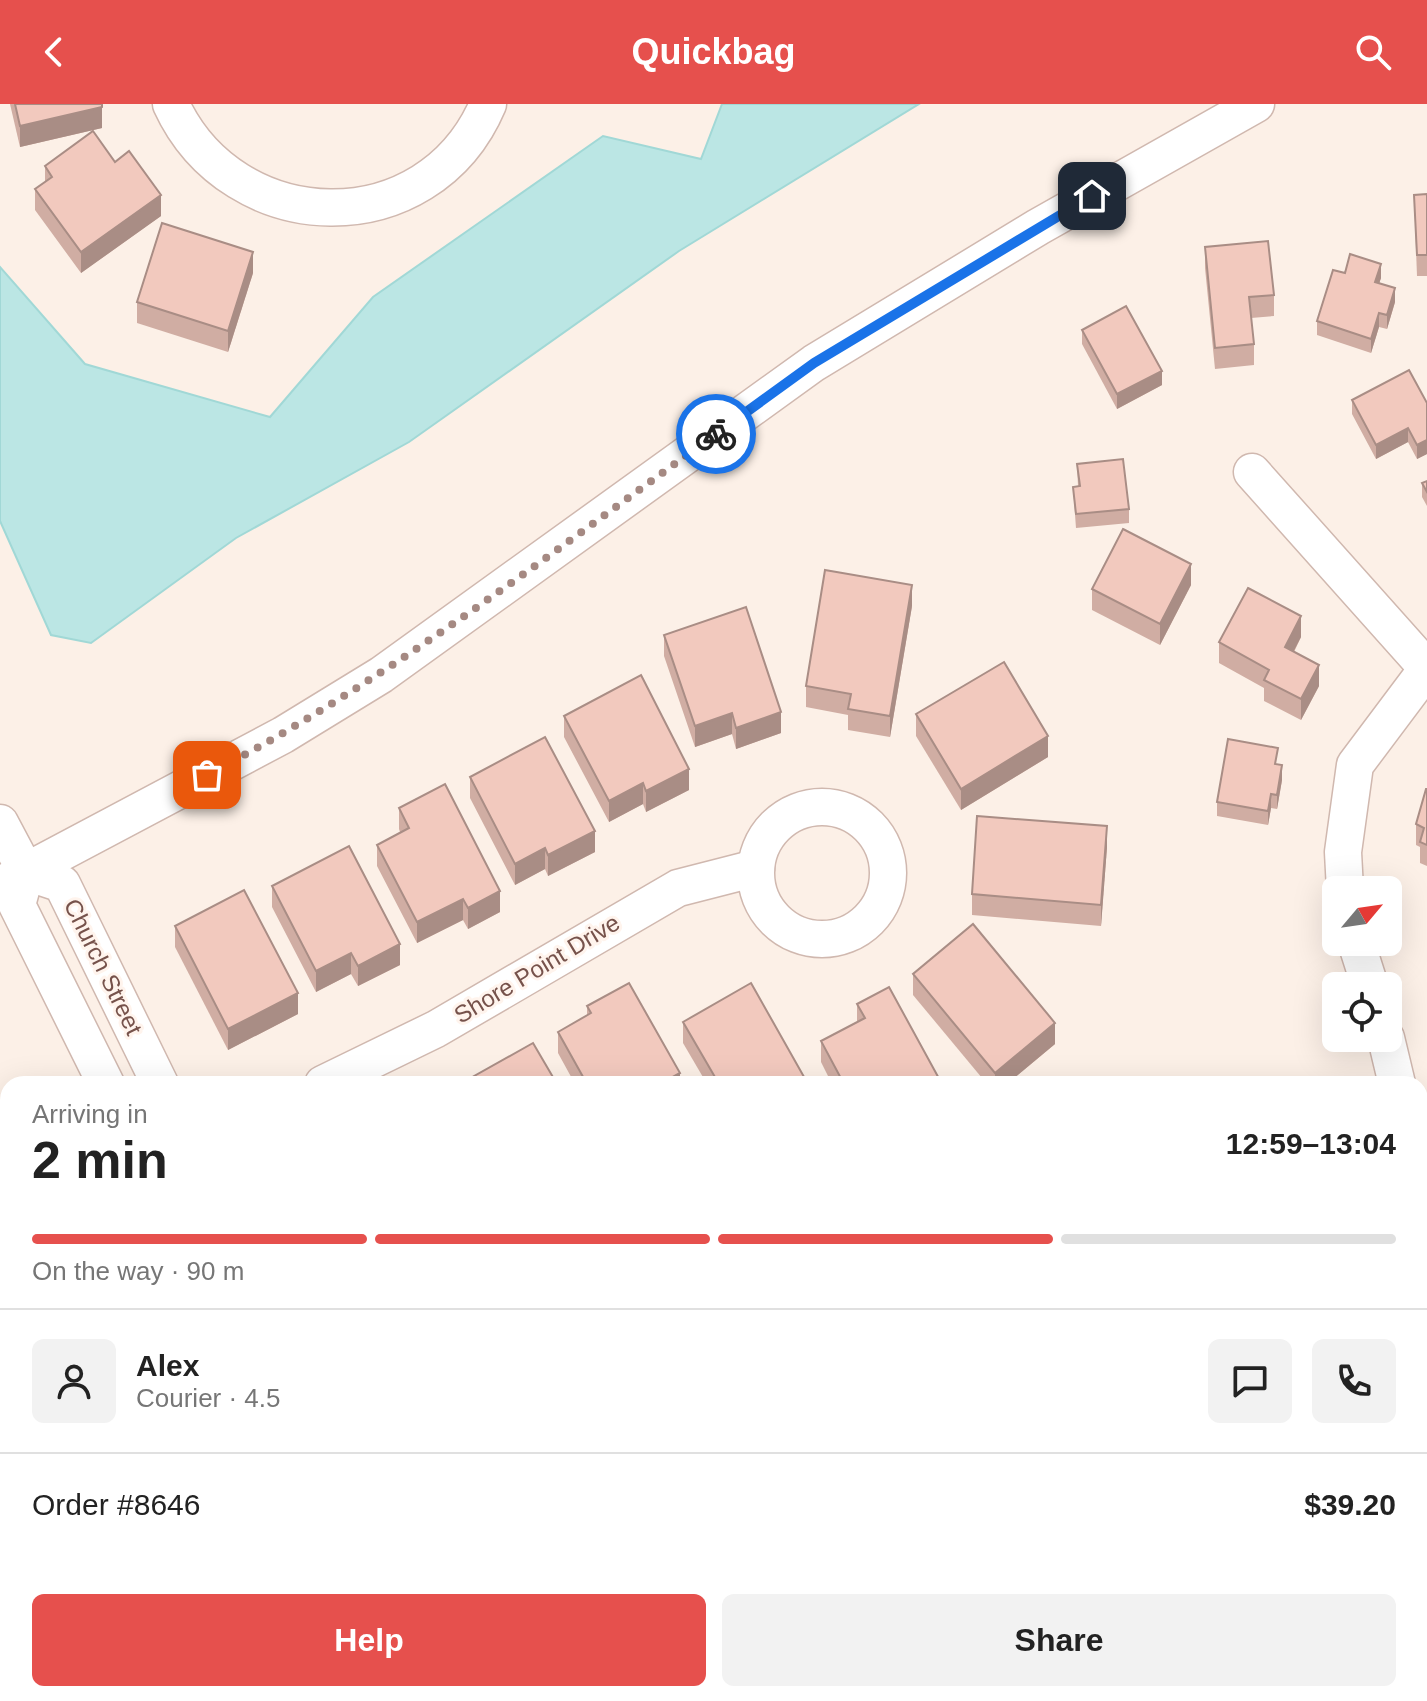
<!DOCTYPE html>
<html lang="en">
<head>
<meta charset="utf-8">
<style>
	body { margin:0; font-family:Arial,sans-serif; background:#f2f2f2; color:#222; height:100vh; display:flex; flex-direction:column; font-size:30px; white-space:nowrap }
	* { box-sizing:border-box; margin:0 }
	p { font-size:26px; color:#767676 }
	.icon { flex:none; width:44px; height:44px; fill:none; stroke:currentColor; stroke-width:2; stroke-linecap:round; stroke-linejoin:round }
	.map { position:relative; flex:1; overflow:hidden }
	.details { position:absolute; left:0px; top:972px; width:1428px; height:626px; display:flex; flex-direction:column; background:#fff; border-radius:24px 24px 0 0; box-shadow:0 8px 32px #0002 }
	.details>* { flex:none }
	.needle { width:52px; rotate:61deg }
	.tools { position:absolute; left:1322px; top:772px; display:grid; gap:16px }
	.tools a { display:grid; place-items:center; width:80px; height:80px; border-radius:12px; background:#fff; box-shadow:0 8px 32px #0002; font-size:40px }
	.pin { position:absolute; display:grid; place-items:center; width:68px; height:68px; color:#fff; margin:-34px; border-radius:16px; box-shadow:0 4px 12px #0006 }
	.courier { position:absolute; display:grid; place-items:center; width:80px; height:80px; margin:-40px; border:6px solid #1a73e8; border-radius:50%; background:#fff; color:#222; box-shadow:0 2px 10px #0007 }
	.summary em { font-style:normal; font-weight:700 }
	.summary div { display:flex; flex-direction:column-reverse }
	.summary { display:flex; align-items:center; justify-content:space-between; height:136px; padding:0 32px }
	h1 { font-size:52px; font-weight:700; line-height:60px }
	.bar { display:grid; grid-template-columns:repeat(4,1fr); gap:12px 8px; align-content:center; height:96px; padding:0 32px }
	.bar i { height:10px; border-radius:6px; background:#e0e0e0 }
	.bar .selected { background:#e6504d }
	.bar p { grid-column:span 4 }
	.line { display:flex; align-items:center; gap:20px; padding:0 32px; border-top:2px solid #e0e0e0 }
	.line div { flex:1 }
	.round { display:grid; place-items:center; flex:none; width:84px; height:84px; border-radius:12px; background:#f2f2f2 }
	.action { display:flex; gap:16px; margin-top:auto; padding:16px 32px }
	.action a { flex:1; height:92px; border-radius:12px; background:#e6504d; color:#fff; font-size:32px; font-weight:700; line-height:92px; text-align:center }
	.action a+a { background:#f2f2f2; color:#222 }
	header { display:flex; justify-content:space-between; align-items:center; height:104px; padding:0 32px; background:#e6504d; color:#fff; font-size:36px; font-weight:700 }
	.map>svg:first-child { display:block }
	.water { fill:#bbe6e4; stroke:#a1d8d6; stroke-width:2 }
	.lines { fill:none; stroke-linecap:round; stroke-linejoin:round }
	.minor-casing { stroke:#d0b8af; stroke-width:39 }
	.minor { stroke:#fff; stroke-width:36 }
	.wall { fill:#d0ada3 }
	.shaded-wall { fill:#a98d85 }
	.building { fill:#f2c9be; stroke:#a98d85; stroke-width:2 }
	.done { stroke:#a58982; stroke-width:8; stroke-dasharray:0 14.4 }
	.route { stroke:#1a73e8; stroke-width:10 }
	.labels { text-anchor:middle; stroke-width:6; stroke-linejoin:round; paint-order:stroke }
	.street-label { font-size:24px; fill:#76524b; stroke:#fff4ed }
</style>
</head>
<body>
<header><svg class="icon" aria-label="back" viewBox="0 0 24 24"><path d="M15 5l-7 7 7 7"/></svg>Quickbag<svg class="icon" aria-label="search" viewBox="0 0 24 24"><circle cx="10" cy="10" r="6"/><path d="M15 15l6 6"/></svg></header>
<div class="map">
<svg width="1427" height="1597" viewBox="0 0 1427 1597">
	<rect width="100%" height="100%" fill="#fcf0e7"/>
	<polygon class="water" points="722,0 919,0 679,147 409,338 236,434 91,539 51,531 0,417 0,163 85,260 270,313 373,193 603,32 701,55"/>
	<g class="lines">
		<g class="minor-casing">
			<g id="minor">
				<path d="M171,0C233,135 428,141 488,0"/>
				<polyline points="1252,368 1427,564"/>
				<circle cx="822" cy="769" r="66"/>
				<polyline points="0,719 26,768 17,801 106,980"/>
				<polyline points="26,768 62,780 160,980"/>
				<polyline points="0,781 283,631 381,571 814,259 1038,123 1256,0"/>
				<polyline points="1345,786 1343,748 1355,661 1427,565"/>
				<polyline points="1356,838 1370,882"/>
				<polyline points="1386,934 1397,980"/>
				<polyline points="323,980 436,925 678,784 756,764"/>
				<polyline points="0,1128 8,1126"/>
				<polyline points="1309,1590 1311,1597"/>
				<polyline points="551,1597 554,1590"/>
			</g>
		</g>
		<use href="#minor" class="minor"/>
	</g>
	<g class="wall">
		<polygon points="10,0 102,0 102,24 20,43"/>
		<polygon points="115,58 161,112 81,169 35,106 35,85 45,78 45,62"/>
		<polygon points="1427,90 1427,172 1417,172 1414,91"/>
		<polygon points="1205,143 1274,191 1274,212 1251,214 1254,240 1254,261 1215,265 1205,164"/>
		<polygon points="253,169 228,248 137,219 137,198"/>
		<polygon points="1345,169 1381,174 1379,179 1395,198 1387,225 1379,223 1371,249 1317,231 1317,217"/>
		<polygon points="1082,226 1162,281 1117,305 1082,240"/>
		<polygon points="1352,296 1427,299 1427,350 1417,355 1408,338 1376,355 1352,310"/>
		<polygon points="1077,360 1129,405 1129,419 1076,424 1073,383 1078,382"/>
		<polygon points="1427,377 1427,402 1422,393 1422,379"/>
		<polygon points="1191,481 1160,541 1092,506 1092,485"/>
		<polygon points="912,502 890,633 848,626 848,611 806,603 806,582"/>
		<polygon points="664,531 781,629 736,645 732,630 695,643 664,552"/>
		<polygon points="1301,533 1294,548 1319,582 1301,616 1264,597 1264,584 1219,559 1219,538"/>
		<polygon points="916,610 1048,653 961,706 916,632"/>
		<polygon points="564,612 689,686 646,708 643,700 609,718 564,633"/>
		<polygon points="1277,660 1282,676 1277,705 1271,704 1268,721 1217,712 1217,698"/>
		<polygon points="470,673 595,748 548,772 545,765 515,781 470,694"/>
		<polygon points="1427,685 1427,762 1420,759 1420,743 1416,741 1416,720"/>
		<polygon points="399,704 500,808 468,825 463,816 417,839 377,762 377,741 400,728 399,725"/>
		<polygon points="1107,743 1101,822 972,811 972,790"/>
		<polygon points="272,782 400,861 358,882 351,870 316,888 272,803"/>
		<polygon points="175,822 298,910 228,946 175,843"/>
		<polygon points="913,870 1055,940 1007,980 987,980 913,891"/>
		<polygon points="857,900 942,980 832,980 821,958 821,937 857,918"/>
		<polygon points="587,902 680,980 575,980 558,949 558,928 587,911"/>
		<polygon points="683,918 808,980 707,980 683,939"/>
		<polygon points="1427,1332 1427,1430 1420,1426 1420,1338"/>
		<polygon points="1420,1441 1427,1443 1427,1531 1420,1530"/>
		<polygon points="1383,1590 1420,1590 1427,1597 1384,1597"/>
	</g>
	<g class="shaded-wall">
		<polygon points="102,3 102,24 20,43 20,22"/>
		<polygon points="161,91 161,112 81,169 81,148"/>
		<polygon points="253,148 253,169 228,248 228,227"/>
		<polygon points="1381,160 1381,174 1375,192 1375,178"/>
		<polygon points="1395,184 1395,198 1387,225 1387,211"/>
		<polygon points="1379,209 1379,223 1371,249 1371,235"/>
		<polygon points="1162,267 1162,281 1117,305 1117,290"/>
		<polygon points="1408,324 1408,338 1376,355 1376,341"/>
		<polygon points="1427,336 1427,350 1417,355 1417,341"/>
		<polygon points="1191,460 1191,481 1160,541 1160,520"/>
		<polygon points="912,481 912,502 890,633 890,612"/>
		<polygon points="1301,512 1301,533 1285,564 1285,543"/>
		<polygon points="1319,561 1319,582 1301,616 1301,595"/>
		<polygon points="781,608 781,629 736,645 736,624"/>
		<polygon points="732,609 732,630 695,643 695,622"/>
		<polygon points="1048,632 1048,653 961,706 961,685"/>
		<polygon points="1282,661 1282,676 1277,705 1277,691"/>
		<polygon points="689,665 689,686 646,708 646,687"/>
		<polygon points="643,679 643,700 609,718 609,697"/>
		<polygon points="1271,690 1271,704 1268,721 1268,707"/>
		<polygon points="1107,722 1107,743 1101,822 1101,801"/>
		<polygon points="595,727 595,748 548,772 548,751"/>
		<polygon points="545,744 545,765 515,781 515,760"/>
		<polygon points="500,787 500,808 468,825 468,804"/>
		<polygon points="463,795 463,816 417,839 417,818"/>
		<polygon points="400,840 400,861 358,882 358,862"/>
		<polygon points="351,849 351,870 316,888 316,867"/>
		<polygon points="298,889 298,910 228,946 228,925"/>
		<polygon points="1055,919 1055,940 1007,980 995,980 995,969"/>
		<polygon points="680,969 680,980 660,980"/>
		<polygon points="8,1293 8,1314 0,1318 0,1297"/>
		<polygon points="8,1562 8,1583 0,1588 0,1567"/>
	</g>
	<g class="building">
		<polygon points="15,0 102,0 102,3 20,22"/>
		<polygon points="93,27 115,58 129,47 161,91 81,148 35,85 52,73 45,62"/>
		<polygon points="1427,90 1427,151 1417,151 1414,91"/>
		<polygon points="162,119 253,148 228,227 137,198"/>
		<polygon points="1268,137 1274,191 1249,193 1254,240 1215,244 1205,143"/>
		<polygon points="1350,150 1381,160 1375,178 1395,184 1387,211 1379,209 1371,235 1317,217 1333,166 1345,169"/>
		<polygon points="1126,202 1162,267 1117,290 1082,226"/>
		<polygon points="1409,266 1427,299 1427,336 1417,341 1408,324 1376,341 1352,296"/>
		<polygon points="1123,355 1129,405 1076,410 1073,383 1080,382 1077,360"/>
		<polygon points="1427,377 1427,388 1422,379"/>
		<polygon points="1123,425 1191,460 1160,520 1092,485"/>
		<polygon points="825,466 912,481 890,612 848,605 851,590 806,582"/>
		<polygon points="1248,484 1301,512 1285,543 1319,561 1301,595 1264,576 1269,566 1219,538"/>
		<polygon points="746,503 781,608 736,624 732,609 695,622 664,531"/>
		<polygon points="1004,558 1048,632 961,685 916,610"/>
		<polygon points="641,571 689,665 646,687 643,679 609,697 564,612"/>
		<polygon points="545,633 595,727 548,751 545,744 515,760 470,673"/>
		<polygon points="1228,635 1278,644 1275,660 1282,661 1277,691 1271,690 1268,707 1217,698"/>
		<polygon points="445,680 500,787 468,804 463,795 417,818 377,741 409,724 399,704"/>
		<polygon points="1426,685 1427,685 1427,741 1420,738 1424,724 1416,720"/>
		<polygon points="977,712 1107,722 1101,801 972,790"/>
		<polygon points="349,742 400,840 358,862 351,849 316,867 272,782"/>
		<polygon points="244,786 298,889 228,925 175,822"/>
		<polygon points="973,820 1055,919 995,969 913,870"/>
		<polygon points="629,879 680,969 660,980 587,980 558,928 591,909 587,902"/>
		<polygon points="751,879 808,980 719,980 683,918"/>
		<polygon points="889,883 942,980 844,980 821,937 865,914 857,900"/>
		<polygon points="533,939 557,980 460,980"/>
		<polygon points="0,1182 8,1196 8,1293 0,1297"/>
		<polygon points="1424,1331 1427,1332 1427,1416 1420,1412 1420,1338"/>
		<polygon points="1420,1441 1427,1443 1427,1510 1420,1509"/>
		<polygon points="8,1462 8,1562 0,1567 0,1467"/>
		<polygon points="1427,1566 1427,1597 1388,1597 1386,1590 1420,1590 1420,1567"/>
		<polygon points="16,1590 108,1590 113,1597 5,1597"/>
	</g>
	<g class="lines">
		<path class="done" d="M207,671C389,576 551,449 716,330"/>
		<polyline class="route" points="716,330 814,259 1092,92"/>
	</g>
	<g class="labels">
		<g class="street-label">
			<text transform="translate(103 863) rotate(64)" y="8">Church Street</text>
			<text transform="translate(537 865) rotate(-31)" y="8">Shore Point Drive</text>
		</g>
	</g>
</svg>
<div class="tools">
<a><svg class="needle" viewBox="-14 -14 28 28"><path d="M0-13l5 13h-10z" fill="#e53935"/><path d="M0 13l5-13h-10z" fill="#767676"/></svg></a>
<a><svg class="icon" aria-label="locate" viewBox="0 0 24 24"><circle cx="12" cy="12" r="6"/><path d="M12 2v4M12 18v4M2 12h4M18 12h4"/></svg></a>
</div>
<div class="pin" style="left:207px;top:671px;background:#ea580c"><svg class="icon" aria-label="bag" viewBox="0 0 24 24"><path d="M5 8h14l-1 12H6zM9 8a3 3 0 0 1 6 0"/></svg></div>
<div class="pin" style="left:1092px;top:92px;background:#1f2937"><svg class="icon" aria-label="home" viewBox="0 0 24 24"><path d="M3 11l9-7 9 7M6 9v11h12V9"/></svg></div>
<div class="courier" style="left:716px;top:330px"><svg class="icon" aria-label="bike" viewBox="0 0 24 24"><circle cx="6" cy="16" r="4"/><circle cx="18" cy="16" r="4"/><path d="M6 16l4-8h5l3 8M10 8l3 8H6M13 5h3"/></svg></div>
<section class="details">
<div class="summary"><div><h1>2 min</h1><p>Arriving in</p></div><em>12:59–13:04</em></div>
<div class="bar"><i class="selected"></i><i class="selected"></i><i class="selected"></i><i></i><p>On the way · 90 m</p></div>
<div class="line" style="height:144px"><a class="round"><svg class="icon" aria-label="person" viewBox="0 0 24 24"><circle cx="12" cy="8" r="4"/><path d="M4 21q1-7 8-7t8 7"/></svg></a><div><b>Alex</b><p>Courier · 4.5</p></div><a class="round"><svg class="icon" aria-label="chat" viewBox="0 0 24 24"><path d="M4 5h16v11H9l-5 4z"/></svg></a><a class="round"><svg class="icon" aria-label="phone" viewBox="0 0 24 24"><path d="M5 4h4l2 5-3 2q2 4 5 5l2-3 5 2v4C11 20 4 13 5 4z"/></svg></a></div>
<div class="line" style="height:104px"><div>Order #8646</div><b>$39.20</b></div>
<div class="action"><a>Help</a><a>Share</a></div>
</section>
</div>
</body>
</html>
